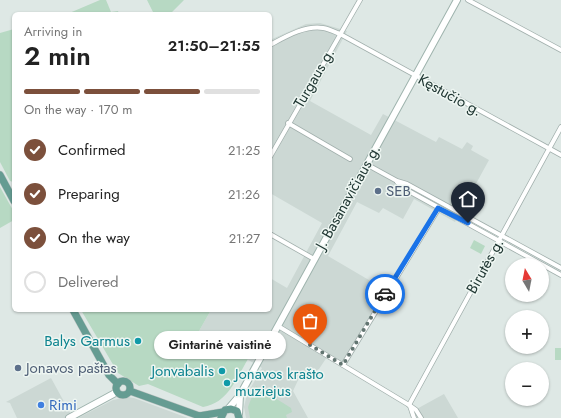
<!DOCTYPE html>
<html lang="en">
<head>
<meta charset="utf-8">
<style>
	body { margin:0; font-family:Jost,sans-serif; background:#f2f2f2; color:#222; height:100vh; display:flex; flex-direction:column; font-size:15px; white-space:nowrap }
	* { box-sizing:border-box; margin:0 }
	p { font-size:13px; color:#767676 }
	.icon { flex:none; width:22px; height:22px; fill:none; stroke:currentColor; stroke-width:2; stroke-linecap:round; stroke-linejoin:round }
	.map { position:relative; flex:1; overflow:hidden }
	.panel { position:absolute; left:12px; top:12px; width:260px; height:300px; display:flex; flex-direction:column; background:#fff; border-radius:6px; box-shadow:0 1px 3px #0004 }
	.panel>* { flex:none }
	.needle { width:26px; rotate:350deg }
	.fabs { position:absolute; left:505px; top:258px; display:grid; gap:8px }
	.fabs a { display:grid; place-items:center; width:44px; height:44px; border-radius:50%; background:#fff; box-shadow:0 1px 3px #0004; font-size:20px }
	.pin { position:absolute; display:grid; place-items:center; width:34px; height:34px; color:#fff; margin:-41px -17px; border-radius:50% 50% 50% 0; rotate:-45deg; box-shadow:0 0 4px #0007 }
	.pin .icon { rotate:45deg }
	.courier { position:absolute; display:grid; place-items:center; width:40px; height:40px; margin:-20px; border:3px solid #1a73e8; border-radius:50%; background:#fff; color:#222; box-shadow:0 1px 5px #0007 }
	.bubble { position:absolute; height:28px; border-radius:14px; background:#fff; box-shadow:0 1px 3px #0004; font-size:13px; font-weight:600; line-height:28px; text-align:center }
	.summary em { font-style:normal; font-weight:600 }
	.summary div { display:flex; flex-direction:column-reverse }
	.summary { display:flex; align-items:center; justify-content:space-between; height:68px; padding:0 12px }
	h1 { font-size:26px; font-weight:600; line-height:30px }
	.bar { display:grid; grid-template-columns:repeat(4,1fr); gap:6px 4px; align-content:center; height:48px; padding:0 12px }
	.bar i { height:5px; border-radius:3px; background:#e0e0e0 }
	.bar .current { background:#7c503c }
	.bar p { grid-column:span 4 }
	ol { padding:0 12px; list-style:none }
	li { display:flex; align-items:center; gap:12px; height:44px }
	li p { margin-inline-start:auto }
	li .icon { padding:4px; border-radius:50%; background:#7c503c; color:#fff; stroke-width:4 }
	li:last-child { color:#767676 }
	li i { width:22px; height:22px; border:2px solid #e0e0e0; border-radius:50% }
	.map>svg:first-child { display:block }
	.built { fill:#ccd8d4 }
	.green { fill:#b7d9c3 }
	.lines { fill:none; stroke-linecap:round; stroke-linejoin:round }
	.minor-casing { stroke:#a1afac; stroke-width:5.5 }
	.secondary-casing { stroke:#9eb3ad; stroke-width:8 }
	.primary-casing { stroke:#bcc3c2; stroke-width:8 }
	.minor { stroke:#fff; stroke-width:4 }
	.secondary { stroke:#fff; stroke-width:6 }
	.primary { stroke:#659c92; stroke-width:7 }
	.done { stroke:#627571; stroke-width:4; stroke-dasharray:0 7.2 }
	.route { stroke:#1a73e8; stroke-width:5 }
	.service-dot { fill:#5c6f8a; stroke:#eef6f2; stroke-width:1.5 }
	.culture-dot { fill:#0f9aa8; stroke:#eef6f2; stroke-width:1.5 }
	.shop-dot { fill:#3f7fe0; stroke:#eef6f2; stroke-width:1.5 }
	.labels { text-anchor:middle; stroke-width:3; stroke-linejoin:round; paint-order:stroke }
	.street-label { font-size:15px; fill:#203733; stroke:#eef6f2 }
	.service-label { font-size:15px; fill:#4e5e75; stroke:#eef6f2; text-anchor:start }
	.culture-label { font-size:15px; fill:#0d838f; stroke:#eef6f2; text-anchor:end }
	.shop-label { font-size:15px; fill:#366cbe; stroke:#eef6f2; text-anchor:start }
</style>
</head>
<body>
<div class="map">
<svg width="561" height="418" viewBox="0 0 561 418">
	<rect width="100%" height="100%" fill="#dee8e5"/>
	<g class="built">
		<polygon points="320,23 347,31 310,101 371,135 383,114 436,142 439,137 462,149 467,142 473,146 471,150 489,160 455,222 414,199 403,219 383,208 379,213 357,202 328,256 391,293 344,367 327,357 319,369 304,378 300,376 293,391 308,418 246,418 244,407 247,394 262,368 199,331 211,310 270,310 270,278 287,288 322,223 270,193 270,40 306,24"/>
		<polygon points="51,378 73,418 17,418 10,403 6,402"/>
		<polygon points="444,394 458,418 417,418 413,411"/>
		<polygon points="127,397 134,398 188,418 78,418 113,400"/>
	</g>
	<g class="green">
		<polygon points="100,0 106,0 111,12 118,11 119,14 67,14"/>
		<polygon points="147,0 184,0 170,14 150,14 153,12"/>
		<polygon points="14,29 14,181 13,182 10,181 0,162 0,33"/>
		<polygon points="0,187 14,212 14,220 0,228"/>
		<polygon points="474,240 485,246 481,254 470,248"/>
		<path d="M81,310H211L199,331L248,359C236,379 228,403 203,407L148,384L139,386L118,373Z"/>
		<rect x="555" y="348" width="6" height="12"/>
		<polygon points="256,386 291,408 292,412 286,415 287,418 250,418 248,407"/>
	</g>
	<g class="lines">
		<g class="minor-casing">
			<g id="minor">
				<polyline points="468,0 561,50"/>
				<path d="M270,45C285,37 305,25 323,28C329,29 335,32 340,34L561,155"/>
				<polyline points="288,123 350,159"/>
				<polyline points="270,157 360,0"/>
				<polyline points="366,164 397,181 407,184 561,268"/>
				<polyline points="397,182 405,189 561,275"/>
				<polyline points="270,234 314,259"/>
				<polyline points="278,326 409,405 416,410 421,418"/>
				<polyline points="343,365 439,208"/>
				<polyline points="409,405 561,127"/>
				<polyline points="410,406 414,418"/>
			</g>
		</g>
		<g class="secondary-casing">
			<g id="secondary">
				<polyline points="228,409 240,395 457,0"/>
				<polyline points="239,414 240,395"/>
				<polyline points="69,418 117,392"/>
			</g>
		</g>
		<g class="primary-casing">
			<g id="primary">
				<polyline points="0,175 14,201"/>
				<polyline points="73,310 109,375 118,384"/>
				<circle cx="123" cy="388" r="7"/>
				<polyline points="130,391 205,418"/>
				<polyline points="199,416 223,412"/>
				<polyline points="221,418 225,410 231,409 237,411 239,418"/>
			</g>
		</g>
		<use href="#minor" class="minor"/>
		<use href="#secondary" class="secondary"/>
		<use href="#primary" class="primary"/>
	</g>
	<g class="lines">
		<polyline class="done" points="310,345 343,365 385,294"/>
		<polyline class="route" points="385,294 438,208 468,223"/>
	</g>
	<g class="service-dot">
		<circle cx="378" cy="191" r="4"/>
		<circle cx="18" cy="368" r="4"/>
	</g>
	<g class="culture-dot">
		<circle cx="138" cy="341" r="4"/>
		<circle cx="222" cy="371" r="4"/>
		<circle cx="227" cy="383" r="4"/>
	</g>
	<circle class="shop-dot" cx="41" cy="405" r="4"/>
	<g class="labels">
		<g class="street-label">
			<text transform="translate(314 78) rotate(-60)" y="5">Turgaus g.</text>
			<text transform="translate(450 95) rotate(29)" y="5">Kęstučio g.</text>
			<text transform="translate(348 197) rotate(-61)" y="5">J. Basanavičiaus g.</text>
			<text transform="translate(485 266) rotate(-61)" y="5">Birutės g.</text>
		</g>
		<g class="service-label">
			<text x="386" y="196">SEB</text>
			<text x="26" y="373">Jonavos paštas</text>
		</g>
		<g class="culture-label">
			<text x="130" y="346">Balys Garmus</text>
			<text x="214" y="376">Jonvabalis</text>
			<text x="235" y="379" text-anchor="start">Jonavos krašto<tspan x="235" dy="17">muziejus</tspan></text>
		</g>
		<g class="shop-label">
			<text x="49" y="410">Rimi</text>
		</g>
	</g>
</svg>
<div class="fabs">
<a><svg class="needle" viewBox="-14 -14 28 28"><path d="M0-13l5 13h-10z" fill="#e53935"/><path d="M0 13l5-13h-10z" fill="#767676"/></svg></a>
<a>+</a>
<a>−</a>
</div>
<div class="pin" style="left:310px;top:345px;background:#ea580c"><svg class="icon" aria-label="bag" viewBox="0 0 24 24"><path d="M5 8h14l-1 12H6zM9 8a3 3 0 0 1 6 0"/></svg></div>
<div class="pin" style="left:468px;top:223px;background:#1f2937"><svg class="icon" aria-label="home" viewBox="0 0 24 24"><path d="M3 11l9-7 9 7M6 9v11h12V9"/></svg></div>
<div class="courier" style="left:385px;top:294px"><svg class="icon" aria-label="car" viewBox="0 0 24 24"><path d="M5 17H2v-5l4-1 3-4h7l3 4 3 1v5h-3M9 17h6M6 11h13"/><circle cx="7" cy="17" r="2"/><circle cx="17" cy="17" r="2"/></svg></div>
<div class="bubble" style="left:154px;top:331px;width:132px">Gintarinė vaistinė</div>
<section class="panel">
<div class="summary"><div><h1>2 min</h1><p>Arriving in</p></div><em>21:50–21:55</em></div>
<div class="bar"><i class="current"></i><i class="current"></i><i class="current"></i><i></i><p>On the way · 170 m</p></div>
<ol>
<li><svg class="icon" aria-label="check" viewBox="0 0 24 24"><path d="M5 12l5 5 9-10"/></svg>Confirmed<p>21:25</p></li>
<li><svg class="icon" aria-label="check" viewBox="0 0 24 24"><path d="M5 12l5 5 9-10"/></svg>Preparing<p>21:26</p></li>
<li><svg class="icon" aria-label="check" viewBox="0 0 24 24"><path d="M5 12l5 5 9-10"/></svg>On the way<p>21:27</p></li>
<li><i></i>Delivered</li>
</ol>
</section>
</div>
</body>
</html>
